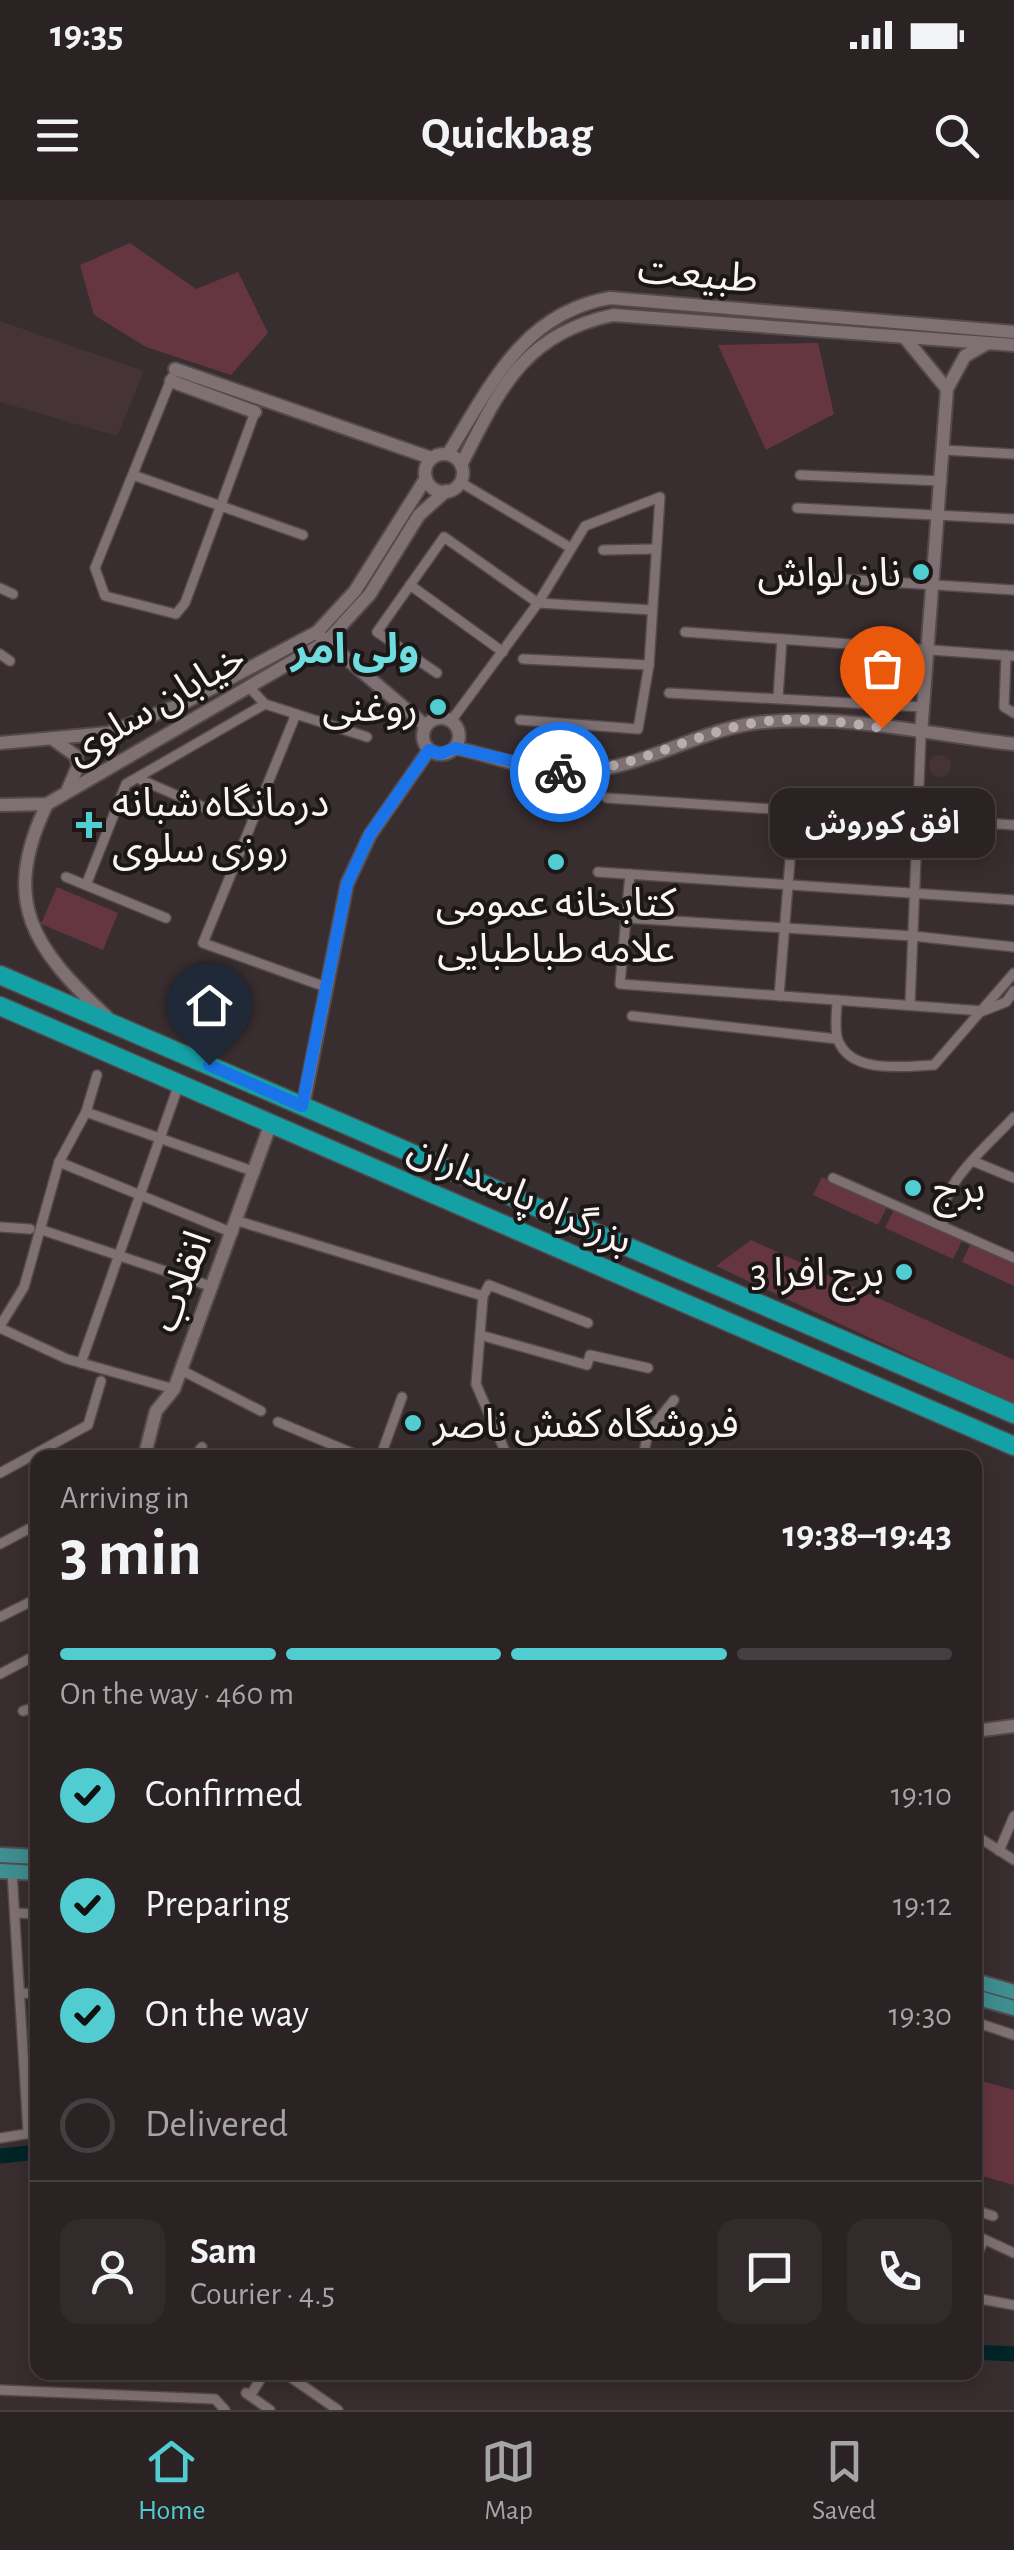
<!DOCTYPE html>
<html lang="en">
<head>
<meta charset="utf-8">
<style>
	body { margin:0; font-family:"Alegreya Sans","Noto Sans Arabic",sans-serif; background:#322a2b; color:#f1f3f6; height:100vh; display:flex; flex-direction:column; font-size:38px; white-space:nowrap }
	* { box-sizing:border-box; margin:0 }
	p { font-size:32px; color:#a5a4a6 }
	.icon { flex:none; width:55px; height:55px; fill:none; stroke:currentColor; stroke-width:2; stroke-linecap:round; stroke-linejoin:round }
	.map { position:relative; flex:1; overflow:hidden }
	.panel { position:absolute; left:30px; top:1250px; width:952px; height:930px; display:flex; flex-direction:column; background:#2a2223; border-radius:20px; box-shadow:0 5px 25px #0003,0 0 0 2px #463f41 }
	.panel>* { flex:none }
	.pin { position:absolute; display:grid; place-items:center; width:85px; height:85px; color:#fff; margin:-102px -42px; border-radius:50% 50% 50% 0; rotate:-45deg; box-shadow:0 0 10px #0007 }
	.pin .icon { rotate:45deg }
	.courier { position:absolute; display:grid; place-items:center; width:100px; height:100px; margin:-50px; border:8px solid #1a73e8; border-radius:50%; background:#fff; color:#222; box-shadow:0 2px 12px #0007 }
	.bubble { position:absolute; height:70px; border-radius:20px; background:#2a2223; box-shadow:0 5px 25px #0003,0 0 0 2px #463f41; font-size:32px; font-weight:600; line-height:70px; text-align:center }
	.summary em { font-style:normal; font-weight:600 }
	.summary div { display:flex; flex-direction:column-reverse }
	.summary { display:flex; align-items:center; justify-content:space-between; height:170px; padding:0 30px }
	h1 { font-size:65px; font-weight:600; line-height:75px }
	.bar { display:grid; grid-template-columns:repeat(4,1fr); gap:15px 10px; align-content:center; height:120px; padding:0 30px }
	.bar i { height:12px; border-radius:8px; background:#463f41 }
	.bar .selected { background:#51ccd1 }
	.bar p { grid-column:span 4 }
	.line { display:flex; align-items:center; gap:25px; padding:0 30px; border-top:2px solid #463f41 }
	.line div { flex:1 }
	.round { display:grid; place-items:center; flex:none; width:105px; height:105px; border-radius:20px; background:#322a2b }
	ol { padding:0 30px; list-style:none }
	li { display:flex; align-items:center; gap:30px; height:110px }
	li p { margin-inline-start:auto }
	li .icon { padding:10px; border-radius:50%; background:#51ccd1; color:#111; stroke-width:4 }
	li:last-child { color:#a5a4a6 }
	li i { width:55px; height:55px; border:5px solid #463f41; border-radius:50% }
	.status { display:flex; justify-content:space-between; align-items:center; height:70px; padding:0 50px; background:#2a2223; direction:ltr }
	.status svg { height:28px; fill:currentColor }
	header { display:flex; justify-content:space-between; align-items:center; height:130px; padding:0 30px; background:#2a2223; font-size:45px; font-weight:600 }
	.dock { display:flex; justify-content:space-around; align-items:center; height:140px; border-top:2px solid #463f41; background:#2a2223; font-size:28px; color:#a5a4a6 }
	.dock a { display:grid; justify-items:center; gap:5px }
	.dock .selected { color:#51ccd1 }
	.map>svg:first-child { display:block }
	.built { fill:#463337 }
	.green { fill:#663640 }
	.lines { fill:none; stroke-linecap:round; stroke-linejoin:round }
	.river { stroke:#002527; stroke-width:15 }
	.street-casing { stroke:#544a4c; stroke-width:12 }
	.secondary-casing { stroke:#544a4c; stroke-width:16 }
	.primary-casing { stroke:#544a4c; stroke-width:18 }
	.highway-casing { stroke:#544a4c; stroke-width:21 }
	.street { stroke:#7f7173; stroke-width:9 }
	.secondary { stroke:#7f7173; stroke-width:12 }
	.primary { stroke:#3f8e91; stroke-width:14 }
	.highway { stroke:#14a1a5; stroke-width:18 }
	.done { stroke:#b7aeaf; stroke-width:10; stroke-dasharray:0 18 }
	.route { stroke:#1a73e8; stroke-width:12 }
	.poi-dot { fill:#51ccd1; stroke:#1c1717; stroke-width:4 }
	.labels { text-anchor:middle; stroke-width:8; stroke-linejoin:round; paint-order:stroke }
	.street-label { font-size:40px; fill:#fbf3f4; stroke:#1c1717 }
	.poi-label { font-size:40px; fill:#fbf3f4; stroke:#1c1717; text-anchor:end }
	.neighbourhood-label { font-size:42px; font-weight:bold; fill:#6fdce0; stroke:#1c1717 }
</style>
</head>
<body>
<div class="status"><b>19:35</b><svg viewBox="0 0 49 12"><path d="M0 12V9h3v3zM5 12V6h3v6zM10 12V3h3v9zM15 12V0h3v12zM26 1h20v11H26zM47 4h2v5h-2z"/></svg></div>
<header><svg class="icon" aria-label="menu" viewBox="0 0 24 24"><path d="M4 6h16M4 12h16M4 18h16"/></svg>Quickbag<svg class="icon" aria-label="search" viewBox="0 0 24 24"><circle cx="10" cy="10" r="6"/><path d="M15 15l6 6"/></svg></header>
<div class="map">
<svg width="1014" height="2210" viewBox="0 0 1014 2210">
	<rect width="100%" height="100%" fill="#382d2f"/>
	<g class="built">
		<polygon points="0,121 144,171 117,236 0,202"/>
		<circle cx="940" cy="566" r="11"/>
	</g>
	<g class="green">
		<polygon points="130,43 196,89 238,72 268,133 231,175 146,147 94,115 80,65"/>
		<polygon points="818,143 834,214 766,250 718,145"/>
		<polygon points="57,687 118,713 103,750 41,724"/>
		<polygon points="822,977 887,1007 878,1025 813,995"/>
		<polygon points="894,1009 962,1041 953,1059 885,1028"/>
		<polygon points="751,1040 1014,1160 1014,1205 716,1066"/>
		<polygon points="971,1043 1014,1064 1014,1086 962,1062"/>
		<polygon points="975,1879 1014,1890 1014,1985 975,1974"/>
	</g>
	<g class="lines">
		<g class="river">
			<polyline points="0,1956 38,1952"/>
			<polyline points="975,2152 1014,2154"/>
		</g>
		<g class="street-casing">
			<g id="street">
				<polyline points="172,177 95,368 105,396 176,414 185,403 255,212"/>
				<polyline points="944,250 1014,254"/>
				<polyline points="133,275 303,335"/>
				<polyline points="800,275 942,281"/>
				<polyline points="460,282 571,348"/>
				<polyline points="797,308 1014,319"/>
				<polyline points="603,350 656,349"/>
				<polyline points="794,376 1014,390"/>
				<polyline points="410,385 503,452"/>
				<polyline points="0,388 13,394"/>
				<polyline points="685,432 1014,456"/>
				<polyline points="0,454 10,461"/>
				<polyline points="1006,455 1004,507 1014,513"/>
				<polyline points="523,459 649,465"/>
				<polyline points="437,473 377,432 444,337 538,403 652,410"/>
				<polyline points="248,486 265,504 367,537"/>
				<polyline points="669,493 924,507"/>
				<polyline points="778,497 782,439"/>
				<polyline points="296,514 203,743 323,786"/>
				<polyline points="451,521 538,403 585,326 660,297 649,465 638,529 520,520"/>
				<polyline points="137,578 217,613"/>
				<polyline points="607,598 1014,625"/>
				<polyline points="598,672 1014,700"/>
				<polyline points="630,674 620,784 983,811 1006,802 1014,791"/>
				<polyline points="66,677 166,718"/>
				<polyline points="86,685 126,584 265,504"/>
				<polyline points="626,718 913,736 1014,747"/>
				<polyline points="779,796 794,611"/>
				<path d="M837,800C837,811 834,830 838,840C851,875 905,866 934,865L1014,773"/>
				<polyline points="910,805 921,534"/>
				<polyline points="632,816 837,839"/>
				<polyline points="86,912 255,972"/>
				<path d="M1014,917C991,943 932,989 944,1027L1014,1058"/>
				<polyline points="59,962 233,1033"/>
				<polyline points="975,962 1014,978"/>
				<polyline points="833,978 944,1027"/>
				<polyline points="238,1021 483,1096"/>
				<polyline points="0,1027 30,1029"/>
				<polyline points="42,1030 213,1087"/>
				<polyline points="0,1126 24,1087 59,962 86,912 97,875"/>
				<polyline points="0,1128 67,1159 174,1189"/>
				<polyline points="480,1135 587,1165 590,1155 648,1168"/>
				<polyline points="81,1163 179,884"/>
				<polyline points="181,1170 261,1211"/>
				<polyline points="278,1222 364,1258"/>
				<polyline points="193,1258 202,1247"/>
				<polyline points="380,1258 402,1197"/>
				<polyline points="508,1258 476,1184 483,1096 489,1085 588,1123"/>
				<polyline points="643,1258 648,1232 674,1200"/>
				<polyline points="0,1273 88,1225 101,1181"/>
				<polyline points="0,1344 38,1324"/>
				<polyline points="0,1417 38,1398"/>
				<polyline points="0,1474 38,1454"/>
				<polyline points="23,1511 38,1506"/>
				<polyline points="975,1635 1014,1660"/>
				<polyline points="999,1651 1014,1616"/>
				<polyline points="12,1672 28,1932"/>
				<polyline points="15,1713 38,1714"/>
				<polyline points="21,1793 38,1794"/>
				<polyline points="975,1822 1014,1835"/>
				<polyline points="0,1938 38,1932"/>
				<polyline points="975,2010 993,2016"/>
				<polyline points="975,2035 1014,2053"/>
				<polyline points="975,2058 984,2040"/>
				<polyline points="975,2098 1014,2105"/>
				<polyline points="283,2172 338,2210"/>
				<polyline points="0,2190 215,2199 225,2210"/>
				<polyline points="246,2193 270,2210"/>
				<polyline points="250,2196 265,2172"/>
			</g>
		</g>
		<g class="secondary-casing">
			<g id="secondary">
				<polyline points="905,138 947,189"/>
				<polyline points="175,169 431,258"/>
				<polyline points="171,181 255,212"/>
				<path d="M448,254C491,185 523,113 610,98L1014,132"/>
				<circle cx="444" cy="273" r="19"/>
				<path d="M461,265C500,189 523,134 613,115L1014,145"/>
				<polyline points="321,437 426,526"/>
				<circle cx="441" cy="536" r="18"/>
				<polyline points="921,534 947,189 965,156 986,144"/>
				<polyline points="54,540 76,556 78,566 68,589"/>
				<polyline points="0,543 108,533 184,503 317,432 355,391 426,278"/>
				<path d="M455,548C496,556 532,573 574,572C640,571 699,528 764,522C847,514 932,535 1014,544"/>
				<path d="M47,604C0,702 33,748 107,817"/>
				<polyline points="0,605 47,604 326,442 370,394 419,315 446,291"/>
				<polyline points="303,906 347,684 370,635 429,550"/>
				<polyline points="144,1258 156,1211 174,1189 271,923"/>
				<polyline points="975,1531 1014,1526"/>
			</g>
		</g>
		<g class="primary-casing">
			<g id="primary">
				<polyline points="0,1655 38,1657"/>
				<polyline points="0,1671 38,1673"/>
				<polyline points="975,1781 1014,1792"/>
				<polyline points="975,1797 1014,1808"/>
			</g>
		</g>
		<g class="highway-casing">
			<g id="highway">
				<polyline points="0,775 1014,1214"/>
				<polyline points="0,806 1014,1246"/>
			</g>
		</g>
		<use href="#street" class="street"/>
		<use href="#secondary" class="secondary"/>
		<use href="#primary" class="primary"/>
		<use href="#highway" class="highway"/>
	</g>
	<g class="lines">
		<path class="done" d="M560,572C631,573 691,532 760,522C801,516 842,522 882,528"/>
		<polyline class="route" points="209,865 302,906 347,684 370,634 429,550 440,554 455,548 560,572"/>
	</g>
	<g class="poi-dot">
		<circle cx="921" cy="372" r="10"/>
		<circle cx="438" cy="507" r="10"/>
		<path d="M84 610h10v10h10v10h-10v10h-10v-10h-10v-10h10z"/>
		<circle cx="556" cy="662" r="10"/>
		<circle cx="913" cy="988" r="10"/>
		<circle cx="904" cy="1072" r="10"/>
		<circle cx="413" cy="1223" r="10"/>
	</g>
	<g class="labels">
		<g class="street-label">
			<text transform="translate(698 73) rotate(5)" y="14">طبیعت</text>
			<text transform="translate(155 503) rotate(-30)" y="14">خیابان سلوی</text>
			<text transform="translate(521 993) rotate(24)" y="14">بزرگراه پاسداران</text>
			<text transform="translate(180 1081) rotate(-69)" y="14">انقلاب</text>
		</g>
		<g class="poi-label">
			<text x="901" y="386">نان لواش</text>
			<text x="418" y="521">روغنی</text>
			<text x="112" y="616" text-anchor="start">درمانگاه شبانه<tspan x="112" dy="46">روزی سلوی</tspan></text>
			<text x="556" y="716" text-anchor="middle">کتابخانه عمومی<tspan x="556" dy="46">علامه طباطبایی</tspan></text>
			<text x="933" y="1002" text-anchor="start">برج</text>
			<text x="884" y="1086">برج افرا 3</text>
			<text x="433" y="1237" text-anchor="start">فروشگاه کفش ناصر</text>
		</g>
		<g class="neighbourhood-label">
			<text x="355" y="463">ولی امر</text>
		</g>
	</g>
</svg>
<div class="pin" style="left:882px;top:528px;background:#ea580c"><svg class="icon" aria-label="bag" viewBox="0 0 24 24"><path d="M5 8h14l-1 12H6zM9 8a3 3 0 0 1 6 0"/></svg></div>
<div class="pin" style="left:209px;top:865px;background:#1f2937"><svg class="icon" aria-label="home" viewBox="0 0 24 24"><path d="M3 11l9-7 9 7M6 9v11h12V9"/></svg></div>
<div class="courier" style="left:560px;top:572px"><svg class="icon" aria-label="bike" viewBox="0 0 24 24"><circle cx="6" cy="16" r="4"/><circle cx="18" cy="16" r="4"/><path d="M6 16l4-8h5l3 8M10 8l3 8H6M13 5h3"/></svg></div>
<div class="bubble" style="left:770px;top:588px;width:225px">افق کوروش</div>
<section class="panel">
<div class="summary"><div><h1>3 min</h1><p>Arriving in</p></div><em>19:38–19:43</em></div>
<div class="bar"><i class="selected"></i><i class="selected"></i><i class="selected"></i><i></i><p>On the way · 460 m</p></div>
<ol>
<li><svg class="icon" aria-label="check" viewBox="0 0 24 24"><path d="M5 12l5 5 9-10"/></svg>Confirmed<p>19:10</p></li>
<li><svg class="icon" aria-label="check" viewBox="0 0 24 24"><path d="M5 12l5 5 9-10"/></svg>Preparing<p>19:12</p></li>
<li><svg class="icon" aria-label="check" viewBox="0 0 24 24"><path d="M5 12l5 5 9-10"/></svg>On the way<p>19:30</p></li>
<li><i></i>Delivered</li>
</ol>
<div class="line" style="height:180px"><a class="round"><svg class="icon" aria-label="person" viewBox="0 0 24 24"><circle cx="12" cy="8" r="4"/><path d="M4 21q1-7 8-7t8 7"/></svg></a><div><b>Sam</b><p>Courier · 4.5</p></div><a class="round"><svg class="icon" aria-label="chat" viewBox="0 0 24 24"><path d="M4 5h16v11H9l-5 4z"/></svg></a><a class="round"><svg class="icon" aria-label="phone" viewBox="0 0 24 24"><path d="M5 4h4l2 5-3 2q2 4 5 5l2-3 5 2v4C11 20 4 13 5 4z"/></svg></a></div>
</section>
</div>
<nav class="dock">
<a class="selected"><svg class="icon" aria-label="home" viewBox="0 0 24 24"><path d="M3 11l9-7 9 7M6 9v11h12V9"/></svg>Home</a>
<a><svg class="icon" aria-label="map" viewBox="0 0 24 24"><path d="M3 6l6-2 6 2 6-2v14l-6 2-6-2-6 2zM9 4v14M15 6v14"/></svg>Map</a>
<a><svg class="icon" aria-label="saved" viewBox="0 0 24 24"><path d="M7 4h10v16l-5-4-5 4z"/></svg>Saved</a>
</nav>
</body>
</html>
